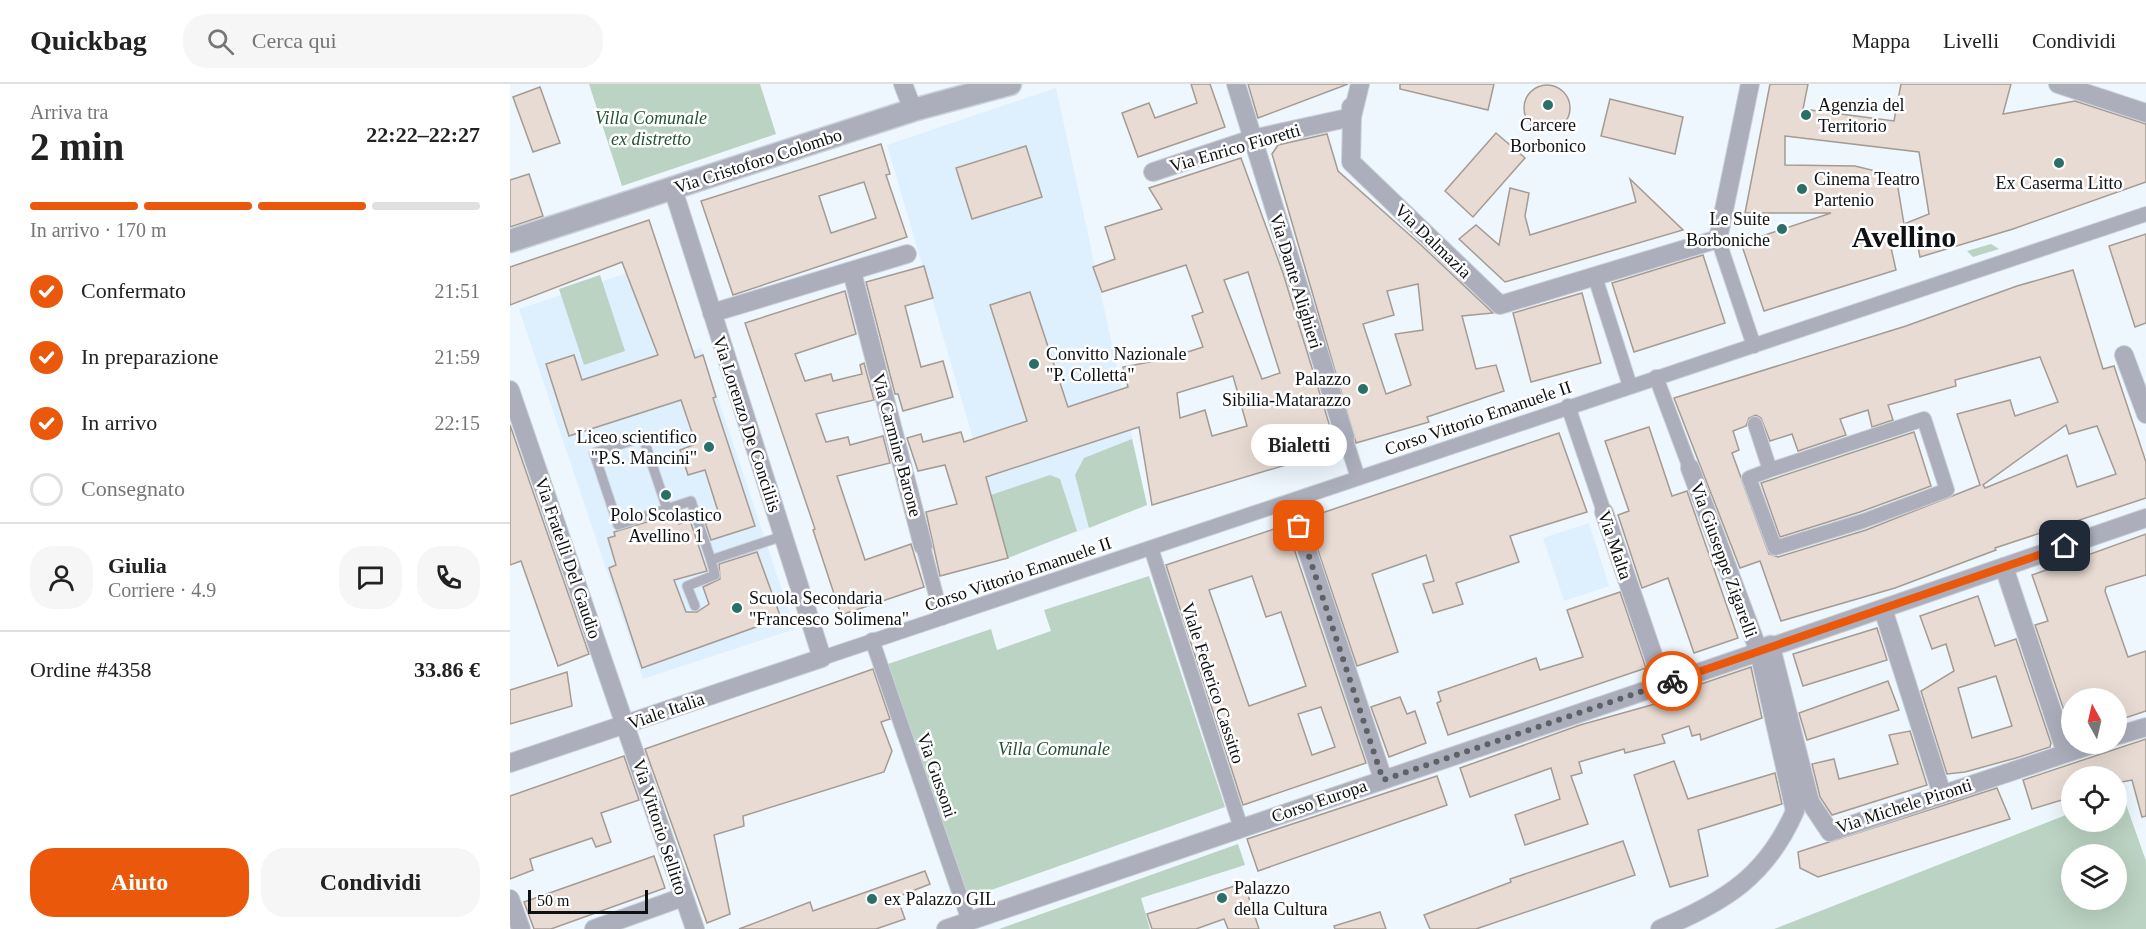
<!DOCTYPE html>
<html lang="it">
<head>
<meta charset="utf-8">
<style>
	body { margin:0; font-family:Georgia,serif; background:#f6f6f6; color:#222; height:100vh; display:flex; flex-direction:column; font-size:22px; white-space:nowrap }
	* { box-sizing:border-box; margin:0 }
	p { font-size:20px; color:#767676 }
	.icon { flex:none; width:33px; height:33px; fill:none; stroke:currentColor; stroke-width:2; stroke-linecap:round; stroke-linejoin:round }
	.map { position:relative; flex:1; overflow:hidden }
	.panel { display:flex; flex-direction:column; background:#fff; width:510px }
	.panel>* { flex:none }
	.needle { width:39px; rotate:352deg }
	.tools { position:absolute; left:1551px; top:604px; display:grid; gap:12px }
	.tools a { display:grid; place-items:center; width:66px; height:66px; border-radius:50%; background:#fff; box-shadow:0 6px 24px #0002; font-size:30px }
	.scale { position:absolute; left:18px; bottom:15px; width:120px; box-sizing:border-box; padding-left:6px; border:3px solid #0e1114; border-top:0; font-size:16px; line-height:21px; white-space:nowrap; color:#0e1114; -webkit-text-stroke:4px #fff; paint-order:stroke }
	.pin { position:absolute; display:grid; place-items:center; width:51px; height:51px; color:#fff; margin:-26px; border-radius:12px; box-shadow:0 3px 9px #0006 }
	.courier { position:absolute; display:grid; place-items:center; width:60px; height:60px; margin:-30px; border:4px solid #ea580c; border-radius:50%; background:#fff; color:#222; box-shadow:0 2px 8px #0007 }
	.bubble { position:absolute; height:42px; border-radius:21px; background:#fff; box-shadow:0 6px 24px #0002; font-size:20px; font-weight:700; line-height:42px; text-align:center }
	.headline em { font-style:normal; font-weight:700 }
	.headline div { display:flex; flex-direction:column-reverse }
	.headline { display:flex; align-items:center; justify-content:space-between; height:102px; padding:0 30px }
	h1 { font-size:39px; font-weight:700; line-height:45px }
	.bar { display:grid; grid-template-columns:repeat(4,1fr); gap:9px 6px; align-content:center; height:72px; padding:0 30px }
	.bar i { height:8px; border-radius:4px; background:#e0e0e0 }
	.bar .selected { background:#ea580c }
	.bar p { grid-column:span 4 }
	.line { display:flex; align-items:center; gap:15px; padding:0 30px; border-top:2px solid #e0e0e0 }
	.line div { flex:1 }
	.round { display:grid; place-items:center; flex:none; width:63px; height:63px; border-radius:24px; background:#f6f6f6 }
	ol { padding:0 30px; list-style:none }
	li { display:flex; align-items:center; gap:18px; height:66px }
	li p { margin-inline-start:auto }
	li .icon { padding:6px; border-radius:50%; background:#ea580c; color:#fff; stroke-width:4 }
	li:last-child { color:#767676 }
	li i { width:33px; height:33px; border:3px solid #e0e0e0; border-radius:50% }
	.button { display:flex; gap:12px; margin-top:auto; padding:12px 30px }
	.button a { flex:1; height:69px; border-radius:24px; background:#ea580c; color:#fff; font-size:24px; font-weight:700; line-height:69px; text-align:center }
	.button a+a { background:#f6f6f6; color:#222 }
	header { display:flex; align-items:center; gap:36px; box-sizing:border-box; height:84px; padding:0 30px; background:#fff; border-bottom:2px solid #e0e0e0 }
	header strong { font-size:28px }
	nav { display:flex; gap:33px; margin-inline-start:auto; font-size:21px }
	.search { width:420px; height:54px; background:#f6f6f6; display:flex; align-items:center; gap:15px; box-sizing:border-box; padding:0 21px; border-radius:24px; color:#767676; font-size:22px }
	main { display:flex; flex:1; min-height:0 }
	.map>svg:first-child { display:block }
	.built { fill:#deeffd }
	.green { fill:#bbd3c2; fill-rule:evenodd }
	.building { fill:#e7dbd3; stroke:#a59b93; stroke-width:1.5; fill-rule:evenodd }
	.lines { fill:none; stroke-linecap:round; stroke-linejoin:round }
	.service-casing { stroke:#cad2d9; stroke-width:11 }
	.pedestrian-casing { stroke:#cad2d9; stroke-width:16 }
	.minor-casing { stroke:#cad2d9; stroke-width:20 }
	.tertiary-casing { stroke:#cad2d9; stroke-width:25 }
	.service { stroke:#adaebc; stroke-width:9 }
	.pedestrian { stroke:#adaebc; stroke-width:14 }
	.minor { stroke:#adaebc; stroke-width:18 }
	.tertiary { stroke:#adaebc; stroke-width:22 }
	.done { stroke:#5c6266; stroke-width:6; stroke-dasharray:0 10.8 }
	.route { stroke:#ea580c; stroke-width:8 }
	.poi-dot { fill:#2a7066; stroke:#fff; stroke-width:2 }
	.labels { text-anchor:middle; stroke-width:5; stroke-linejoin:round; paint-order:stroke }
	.poi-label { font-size:18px; fill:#0e1114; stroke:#fff; text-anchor:start }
	.park-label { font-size:18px; font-style:italic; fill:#235334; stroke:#fff }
	.street-label { font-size:18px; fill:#0e1114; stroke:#fff }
	.town-label { font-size:30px; font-weight:bold; fill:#0e1114; stroke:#fff }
</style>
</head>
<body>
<header>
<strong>Quickbag</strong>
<div class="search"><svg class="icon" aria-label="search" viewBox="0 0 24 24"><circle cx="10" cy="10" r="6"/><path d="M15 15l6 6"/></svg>Cerca qui</div>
<nav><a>Mappa</a><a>Livelli</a><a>Condividi</a></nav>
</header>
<main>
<section class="panel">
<div class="headline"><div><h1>2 min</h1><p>Arriva tra</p></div><em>22:22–22:27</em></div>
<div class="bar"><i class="selected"></i><i class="selected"></i><i class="selected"></i><i></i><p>In arrivo · 170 m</p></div>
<ol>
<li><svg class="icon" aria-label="check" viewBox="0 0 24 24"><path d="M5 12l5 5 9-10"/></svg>Confermato<p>21:51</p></li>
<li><svg class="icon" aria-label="check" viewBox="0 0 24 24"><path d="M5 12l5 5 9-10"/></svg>In preparazione<p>21:59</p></li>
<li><svg class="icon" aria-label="check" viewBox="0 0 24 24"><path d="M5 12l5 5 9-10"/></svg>In arrivo<p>22:15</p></li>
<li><i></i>Consegnato</li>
</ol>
<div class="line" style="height:108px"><a class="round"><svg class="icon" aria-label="person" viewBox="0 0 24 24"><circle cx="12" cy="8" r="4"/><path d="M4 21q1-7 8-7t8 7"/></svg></a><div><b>Giulia</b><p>Corriere · 4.9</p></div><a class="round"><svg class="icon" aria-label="chat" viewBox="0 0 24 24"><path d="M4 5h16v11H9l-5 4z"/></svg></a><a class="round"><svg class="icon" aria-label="phone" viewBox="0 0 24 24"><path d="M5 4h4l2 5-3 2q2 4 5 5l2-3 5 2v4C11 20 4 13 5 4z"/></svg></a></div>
<div class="line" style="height:78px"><div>Ordine #4358</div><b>33.86 €</b></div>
<div class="button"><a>Aiuto</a><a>Condividi</a></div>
</section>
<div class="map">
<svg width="1636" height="845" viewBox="0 0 1636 845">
	<rect width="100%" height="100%" fill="#eef7fe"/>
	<g class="built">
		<polygon points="546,4 637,421 498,474 377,61"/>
		<polygon points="120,188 150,277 191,264 285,545 133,595 9,225"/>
		<polygon points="1079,439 1099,502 1054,517 1033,454"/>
	</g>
	<g class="green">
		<polygon points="79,0 250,0 266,50 112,102"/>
		<polygon points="1481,160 1489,165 1463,173 1457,167"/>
		<polygon points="90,191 115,267 74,281 49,205"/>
		<polygon points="622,355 637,421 579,444 565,391 574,374"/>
		<polygon points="540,391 550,395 567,447 498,474 481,411"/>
		<polygon points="639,492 715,723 456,815 375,581 481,545 487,566 541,547 534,526"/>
		<path d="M1612,709L1636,777V845H1264L1561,729L1562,738H1606L1607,711ZM1562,771H1606V816H1562Z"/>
		<polygon points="728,760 735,781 631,814 640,845 489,845"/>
	</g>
	<g class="building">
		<polygon points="681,0 700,0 715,43 628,73 612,29 639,19 645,34 687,19"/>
		<polygon points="738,0 838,0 748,34"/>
		<polygon points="890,0 984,0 978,26 890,5"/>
		<path d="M1260,0H1298L1293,25L1384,37L1391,0H1501L1493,30L1565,17L1636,40V98L1503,145L1410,173L1406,153L1380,159L1386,186L1254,227L1231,159L1321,129H1235ZM1275,52L1409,68L1419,130L1394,140L1386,92L1345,82L1275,81Z"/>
		<circle cx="1037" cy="24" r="23"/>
		<polygon points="30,3 50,59 23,68 3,13"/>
		<polygon points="1100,15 1173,33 1165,70 1091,52"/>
		<polygon points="986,49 1015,74 963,133 935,107"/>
		<path d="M817,50L828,87L911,161L983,229L952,232L966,285L986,281L994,307L917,333L919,338L846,359L762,70L768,61ZM908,200L913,246L885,250L901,301L876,310L853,240L884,231L877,207Z"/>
		<path d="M371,60L380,90L376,91L397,153L223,211L191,117ZM354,98L366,134L321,149L309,112Z"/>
		<polygon points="516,62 532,113 462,135 446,84"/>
		<path d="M731,74L773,189L824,356L829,365L642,421L629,343L476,393L498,474L430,492L416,428L447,420L435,381L408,387L397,354L411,350L413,358L451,348L454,358L517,337L480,221L520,208L558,323L618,303L613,283L656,275L693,263L682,232L693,228L676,181L592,208L583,183L605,175L595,143L652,125L639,104ZM738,188L770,289L752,295L714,196ZM723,292L737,342L702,352L695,326L670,334L667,309Z"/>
		<polygon points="19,90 33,132 0,143 0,96"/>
		<polygon points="1120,95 1173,146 995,198 949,155 966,141 989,161 1000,104 1019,109 1015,132 1020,151 1126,118"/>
		<polygon points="139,136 185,274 193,271 206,313 203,314 245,442 201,456 193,432 208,427 195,386 178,391 170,366 186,360 171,316 59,352 36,280 64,271 72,296 148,271 112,178 0,221 0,183"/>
		<polygon points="1636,150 1636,239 1625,243 1599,162"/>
		<polygon points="1193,171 1215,239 1124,268 1102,199"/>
		<polygon points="414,182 423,214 395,222 411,283 433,277 443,313 393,327 388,310 385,310 356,198"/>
		<path d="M1563,186L1593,285L1604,282L1636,378V414L1485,464L1486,466L1385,504L1271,537L1250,477L1230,484L1164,314L1396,242L1507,202ZM1530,273L1548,318L1505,332L1500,316L1447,330L1470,401L1356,446L1268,473L1259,470L1222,369L1229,366L1223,347L1236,342L1239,334L1246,331L1251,334L1260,357L1282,350L1288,367L1336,351L1330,335L1358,326L1362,343L1383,336L1378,321L1446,302L1445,296ZM1556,341L1559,350L1587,342L1606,390L1567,403L1557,371L1475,404L1473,401Z"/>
		<polygon points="335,207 346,250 285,270 295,297 321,290 323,297 352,290 350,281 354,279 364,316 306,330 316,358 338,353 340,361 373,352 380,379 327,392 355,476 401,460 414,503 331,531 303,446 305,445 235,239"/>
		<polygon points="1072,209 1091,279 1021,298 1003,229"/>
		<polygon points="0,341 79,570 48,582 11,477 0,481"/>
		<polygon points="1139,343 1162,412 1177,407 1228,554 1184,569 1158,494 1132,504 1108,431 1119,427 1095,357"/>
		<polygon points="1404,348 1421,402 1350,428 1270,453 1251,399"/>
		<polygon points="1049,349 1077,428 1000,452 1009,478 946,499 953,520 923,529 913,500 924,497 916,471 862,490 888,568 847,582 797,434"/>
		<polygon points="166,429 169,440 180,436 197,487 164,496 176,528 187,528 199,520 193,503 210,495 209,480 247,468 271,534 132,584 99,484 106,481 98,454 105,452 104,448"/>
		<path d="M776,441L856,679L733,721L656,481ZM742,492L756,533L771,528L796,602L739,622L699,506ZM811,623L825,663L802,671L788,630Z"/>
		<polygon points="1636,450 1636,491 1596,503 1595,507 1618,573 1636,567 1636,627 1606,637 1606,615 1562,615 1562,650 1525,541 1538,537 1522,491"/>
		<polygon points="1110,508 1136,584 938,651 927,619 931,617 928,608 1026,574 1030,586 1073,573 1057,526"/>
		<path d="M1468,512L1485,562L1506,555L1541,659L1540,663L1506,674L1455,688L1437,690L1411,607L1444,587L1436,560L1422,565L1410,532ZM1486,592L1502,642L1462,654L1448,604Z"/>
		<polygon points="1367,544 1377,576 1293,602 1283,570"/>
		<polygon points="1241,583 1252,634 1191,656 1190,650 1182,652 1179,642 1152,651 1155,659 1115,669 1114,665 1069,678 1072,689 1061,692 1078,740 1015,761 1005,731 1050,715 1041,684 960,713 950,684 1070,641 1152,618 1150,614"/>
		<polygon points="363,585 380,635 371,638 382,667 374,688 233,732 234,742 204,751 220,830 197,839 135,665"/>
		<polygon points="57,588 62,622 0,640 0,606"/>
		<polygon points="1378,597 1389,626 1297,656 1289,629"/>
		<polygon points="890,613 897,630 905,627 916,659 879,673 861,623"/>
		<polygon points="1400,647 1417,701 1322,731 1310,713 1302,680 1324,675 1329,695 1388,680 1379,651"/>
		<polygon points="1636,655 1636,732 1632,733 1622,696 1606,699 1606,693 1562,693 1562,713 1522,725 1513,696"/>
		<polygon points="114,672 129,716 91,729 101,758 86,763 82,754 20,775 23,786 0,795 0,712"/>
		<polygon points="1164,677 1178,715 1265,689 1272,720 1188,746 1198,792 1160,803 1124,691"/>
		<polygon points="927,692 937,721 748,787 737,755"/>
		<polygon points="1487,704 1500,735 1308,793 1290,784 1288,768"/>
		<polygon points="1113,757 1125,791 966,845 920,845 914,831 1001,798 1000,795"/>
		<polygon points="144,772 155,804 41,845 24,845 14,818"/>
		<polygon points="415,787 420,800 387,813 395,835 366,845 229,845 300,818 303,827"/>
		<polygon points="734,799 749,845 718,845 714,835 686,845 642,845 637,830"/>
		<polygon points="870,828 876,845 825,845 824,842"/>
	</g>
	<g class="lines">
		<g class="service-casing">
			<g id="service">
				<polyline points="157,425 133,353 84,369 108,441 181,417 201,476 273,452"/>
				<polyline points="185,522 177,502 205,491 201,476"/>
			</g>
		</g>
		<g class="pedestrian-casing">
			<g id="pedestrian">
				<polyline points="1208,155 1244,262"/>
				<polyline points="1085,193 1120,302"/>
				<polyline points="1146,293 1180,384"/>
				<polyline points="1058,322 1094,428"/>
				<polyline points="1245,340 1260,386 1414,335 1437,406 1353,437 1265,464 1239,394 1260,386"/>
				<polyline points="835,353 848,394"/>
				<polyline points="413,462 432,534"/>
				<polyline points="641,464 731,744"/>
				<polyline points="362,556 459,837"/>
				<polyline points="312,574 1636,130"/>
			</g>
		</g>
		<g class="minor-casing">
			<g id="minor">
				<polyline points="393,0 403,26"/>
				<polyline points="726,0 835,353"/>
				<polyline points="850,0 842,33 841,78 990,221 1208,155 1240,0"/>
				<polyline points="1548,0 1636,29"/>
				<polyline points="643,88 742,55 842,33 841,23"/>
				<polyline points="342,188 413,462"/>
				<polyline points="202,229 397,170"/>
				<polyline points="1614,271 1636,330"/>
				<polyline points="0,306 185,845"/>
				<polyline points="1094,428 1153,600"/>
				<polyline points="789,442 873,695"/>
				<polyline points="1494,483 1556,669"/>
				<polyline points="1373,525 1432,710"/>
				<polyline points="1606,652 1636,643"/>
				<polyline points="1584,660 1320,748 1300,718 1261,563 1636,434"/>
				<polyline points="0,679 312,574 163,105"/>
				<polyline points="0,815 11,845"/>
				<polyline points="84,845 173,813"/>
				<polyline points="436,845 1249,568"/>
				<path d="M1150,845C1214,818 1256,793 1285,727L1249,568L1180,384"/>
			</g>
		</g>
		<g class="tertiary-casing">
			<g id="tertiary">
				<polyline points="0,157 403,26 500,0"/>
				<polyline points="1249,568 1261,563"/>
			</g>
		</g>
		<use href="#service" class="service"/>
		<use href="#pedestrian" class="pedestrian"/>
		<use href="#minor" class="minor"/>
		<use href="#tertiary" class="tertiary"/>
	</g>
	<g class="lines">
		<polyline class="done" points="789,442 873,696 1162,597"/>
		<polyline class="route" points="1162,597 1555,462"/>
	</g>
	<g class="poi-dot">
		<circle cx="1038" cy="21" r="6"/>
		<circle cx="1296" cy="31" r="6"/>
		<circle cx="1549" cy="79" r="6"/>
		<circle cx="1292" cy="105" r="6"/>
		<circle cx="1272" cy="145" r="6"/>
		<circle cx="524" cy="280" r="6"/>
		<circle cx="853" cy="305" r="6"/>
		<circle cx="199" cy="363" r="6"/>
		<circle cx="156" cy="411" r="6"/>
		<circle cx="227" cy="524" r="6"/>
		<circle cx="712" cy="814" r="6"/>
		<circle cx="362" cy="815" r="6"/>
	</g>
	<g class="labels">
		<g class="poi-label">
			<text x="1308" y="27">Agenzia del<tspan x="1308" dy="21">Territorio</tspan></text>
			<text x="1038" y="47" text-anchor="middle">Carcere<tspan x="1038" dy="21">Borbonico</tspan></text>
			<text x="1304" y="101">Cinema Teatro<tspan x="1304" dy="21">Partenio</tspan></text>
			<text x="1549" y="105" text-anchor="middle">Ex Caserma Litto</text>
			<text x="1260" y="141" text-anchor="end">Le Suite<tspan x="1260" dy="21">Borboniche</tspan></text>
			<text x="536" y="276">Convitto Nazionale<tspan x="536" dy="21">"P. Colletta"</tspan></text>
			<text x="841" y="301" text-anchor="end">Palazzo<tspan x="841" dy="21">Sibilia-Matarazzo</tspan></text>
			<text x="187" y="359" text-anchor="end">Liceo scientifico<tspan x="187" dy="21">"P.S. Mancini"</tspan></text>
			<text x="156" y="437" text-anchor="middle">Polo Scolastico<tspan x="156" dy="21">Avellino 1</tspan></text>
			<text x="239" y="520">Scuola Secondaria<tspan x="239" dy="21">"Francesco Solimena"</tspan></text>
			<text x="724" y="810">Palazzo<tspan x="724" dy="21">della Cultura</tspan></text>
			<text x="374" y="821">ex Palazzo GIL</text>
		</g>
		<g class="park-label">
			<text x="141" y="40">Villa Comunale<tspan x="141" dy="21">ex distretto</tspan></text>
			<text x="544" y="671">Villa Comunale</text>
		</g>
		<g class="street-label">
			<text transform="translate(725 64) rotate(-16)" y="6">Via Enrico Fioretti</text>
			<text transform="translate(248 77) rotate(-18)" y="6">Via Cristoforo Colombo</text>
			<text transform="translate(923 157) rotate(44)" y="6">Via Dalmazia</text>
			<text transform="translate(786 197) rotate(73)" y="6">Via Dante Alighieri</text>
			<text transform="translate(968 334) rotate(-19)" y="6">Corso Vittorio Emanuele II</text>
			<text transform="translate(237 340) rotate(72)" y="6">Via Lorenzo De Conciliis</text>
			<text transform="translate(387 361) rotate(75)" y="6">Via Carmine Barone</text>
			<text transform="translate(1105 461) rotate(71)" y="6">Via Malta</text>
			<text transform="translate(58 474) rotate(71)" y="6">Via Fratelli Del Gaudio</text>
			<text transform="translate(1214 476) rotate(70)" y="6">Via Giuseppe Zigarelli</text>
			<text transform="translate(508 490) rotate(-19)" y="6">Corso Vittorio Emanuele II</text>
			<text transform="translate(703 599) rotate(72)" y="6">Viale Federico Cassitto</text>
			<text transform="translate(156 627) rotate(-19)" y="6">Viale Italia</text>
			<text transform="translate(427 691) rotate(71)" y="6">Via Gussoni</text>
			<text transform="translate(809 717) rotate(-19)" y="6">Corso Europa</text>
			<text transform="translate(1394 722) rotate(-18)" y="6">Via Michele Pironti</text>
			<text transform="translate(150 743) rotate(72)" y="6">Via Vittorio Sellitto</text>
		</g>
		<g class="town-label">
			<text x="1394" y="163">Avellino</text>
		</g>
	</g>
</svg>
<div class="tools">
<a><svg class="needle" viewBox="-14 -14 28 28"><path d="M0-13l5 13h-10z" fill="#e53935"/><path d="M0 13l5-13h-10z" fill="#767676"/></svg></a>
<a><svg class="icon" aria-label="locate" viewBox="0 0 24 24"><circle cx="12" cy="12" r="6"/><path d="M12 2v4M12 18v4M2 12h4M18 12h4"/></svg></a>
<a><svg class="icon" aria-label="layers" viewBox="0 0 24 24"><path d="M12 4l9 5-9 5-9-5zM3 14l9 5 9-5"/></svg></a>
</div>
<div class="scale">50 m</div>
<div class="pin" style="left:789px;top:442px;background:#ea580c"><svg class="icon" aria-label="bag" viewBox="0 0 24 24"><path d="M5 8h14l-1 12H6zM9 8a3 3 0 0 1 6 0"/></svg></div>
<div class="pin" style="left:1555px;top:462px;background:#1f2937"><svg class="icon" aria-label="home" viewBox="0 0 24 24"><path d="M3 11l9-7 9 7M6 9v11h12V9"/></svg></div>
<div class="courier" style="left:1162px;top:597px"><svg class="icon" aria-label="bike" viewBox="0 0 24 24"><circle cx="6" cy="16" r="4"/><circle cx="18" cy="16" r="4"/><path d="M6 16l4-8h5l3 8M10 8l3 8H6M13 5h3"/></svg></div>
<div class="bubble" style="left:741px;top:340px;width:96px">Bialetti</div>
</div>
</main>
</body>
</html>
